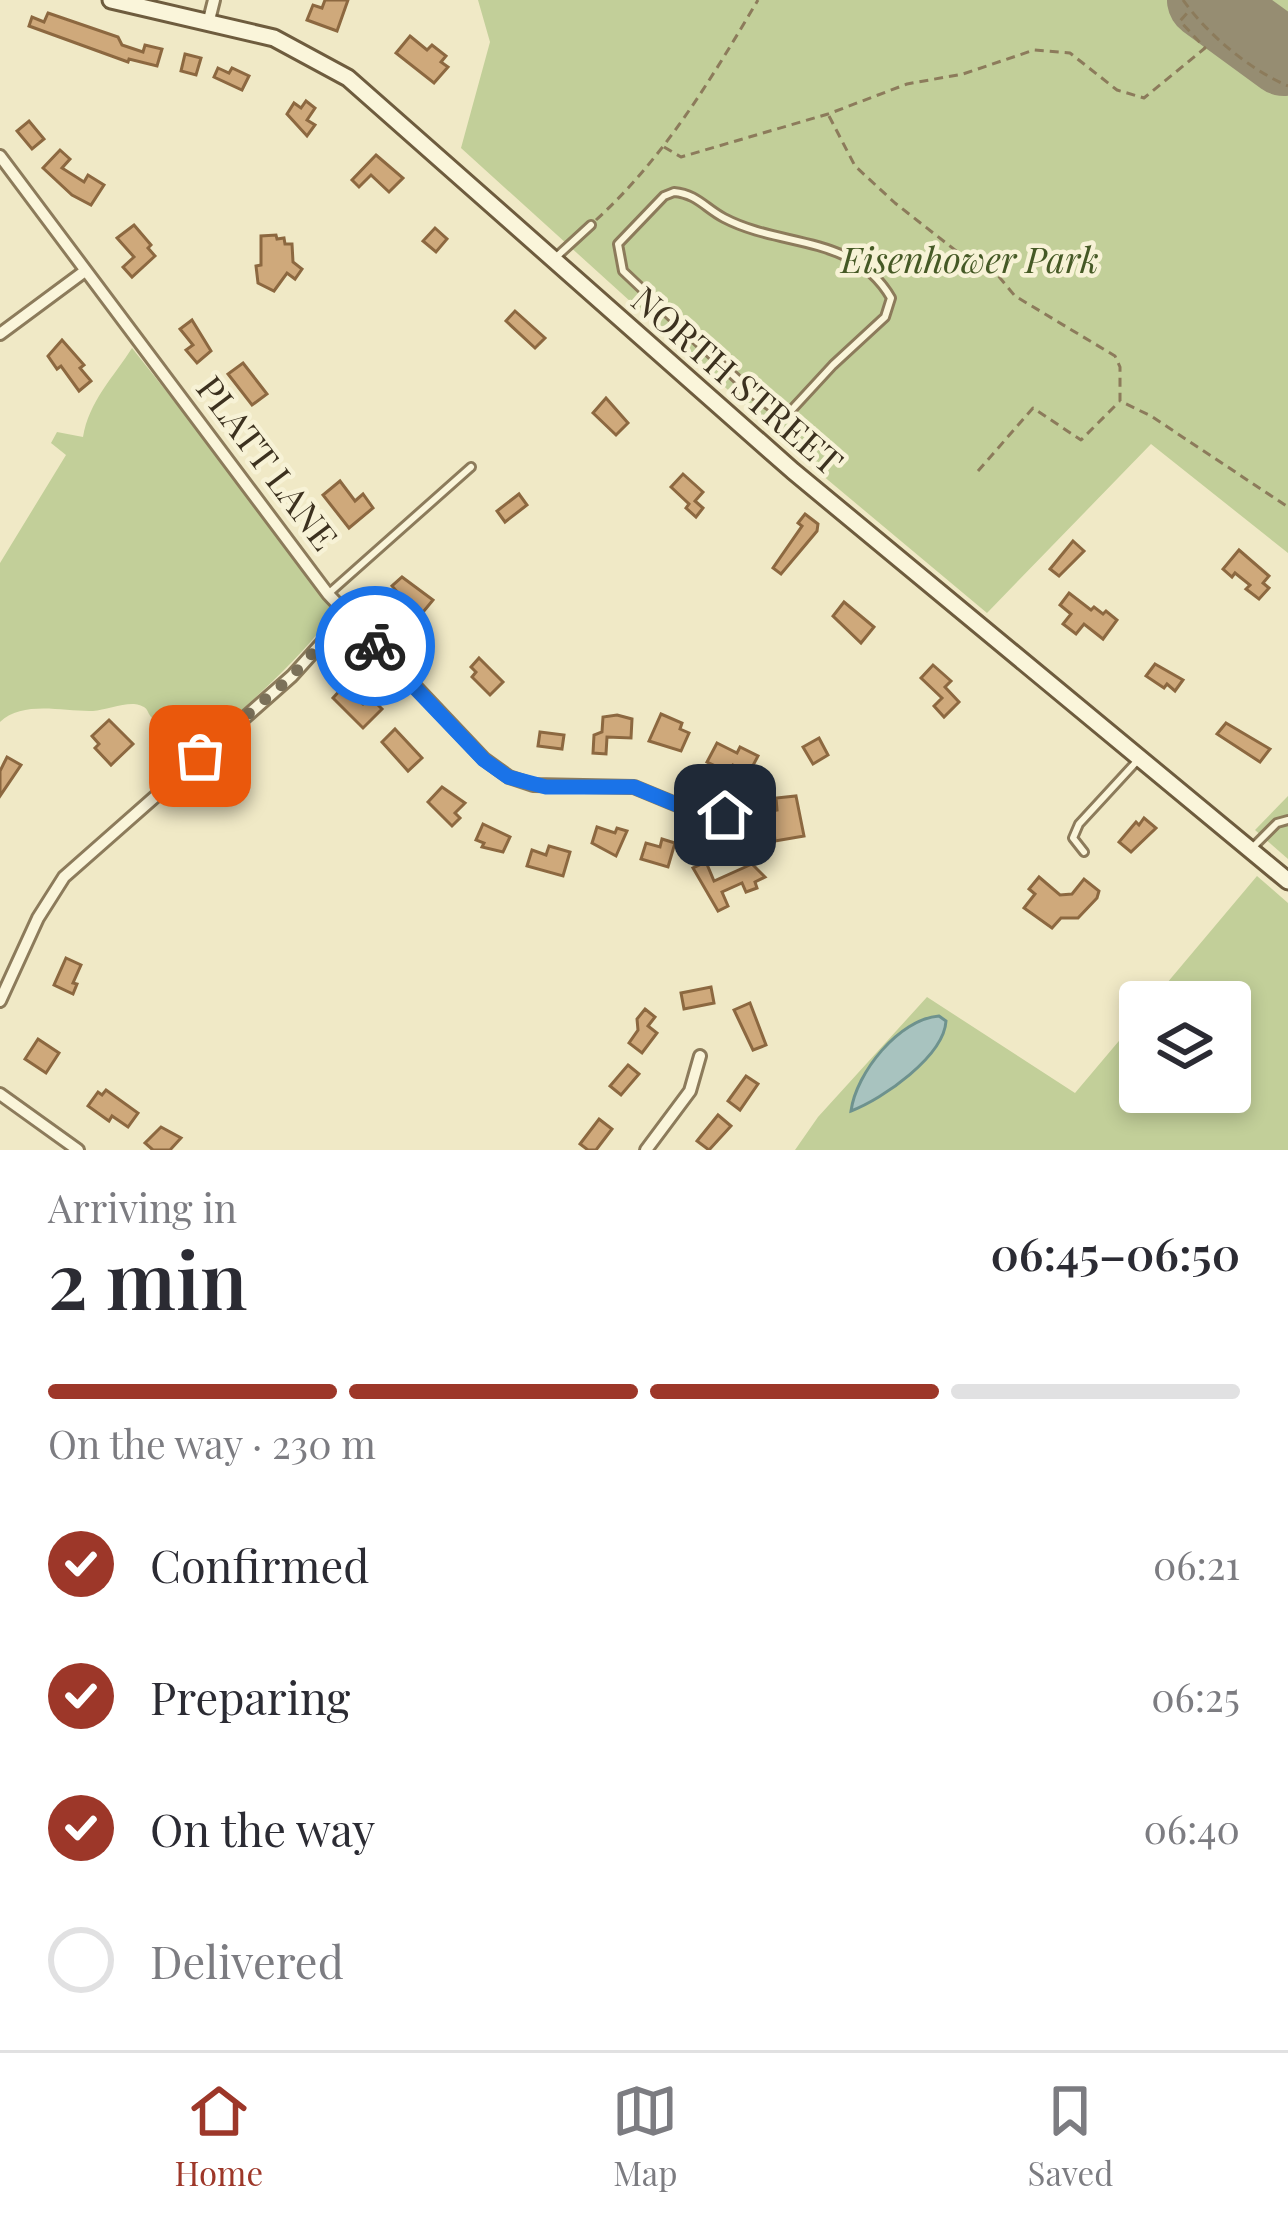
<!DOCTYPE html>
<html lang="en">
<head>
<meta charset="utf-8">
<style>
	body { margin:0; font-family:"Playfair Display",serif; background:#f7f7f7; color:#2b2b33; height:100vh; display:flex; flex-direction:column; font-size:45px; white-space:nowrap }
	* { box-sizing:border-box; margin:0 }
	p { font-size:39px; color:#7c7c81 }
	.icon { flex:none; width:66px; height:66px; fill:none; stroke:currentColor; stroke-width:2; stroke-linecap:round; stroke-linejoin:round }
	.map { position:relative; height:1150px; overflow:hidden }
	.panel { display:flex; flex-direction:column; background:#fff; flex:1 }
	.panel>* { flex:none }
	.tools { position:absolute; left:1119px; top:981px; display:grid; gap:24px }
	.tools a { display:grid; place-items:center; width:132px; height:132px; border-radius:12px; background:#fff; box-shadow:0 6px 18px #0003; font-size:60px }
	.pin { position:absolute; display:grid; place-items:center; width:102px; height:102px; color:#fff; margin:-51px; border-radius:24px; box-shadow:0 6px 18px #0006 }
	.courier { position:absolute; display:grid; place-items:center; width:120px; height:120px; margin:-60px; border:9px solid #1a73e8; border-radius:50%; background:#fff; color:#222; box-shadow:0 3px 15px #0007 }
	.overview em { font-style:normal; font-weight:600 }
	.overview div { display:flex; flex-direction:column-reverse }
	.overview { display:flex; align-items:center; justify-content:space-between; height:204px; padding:0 48px }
	h1 { font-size:78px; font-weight:600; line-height:90px }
	.bar { display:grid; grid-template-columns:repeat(4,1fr); gap:18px 12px; align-content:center; height:144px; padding:0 48px }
	.bar i { height:15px; border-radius:9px; background:#e1e1e2 }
	.bar .selected { background:#9d3729 }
	.bar p { grid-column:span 4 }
	ol { padding:0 48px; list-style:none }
	li { display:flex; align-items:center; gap:36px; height:132px }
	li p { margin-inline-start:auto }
	li .icon { padding:12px; border-radius:50%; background:#9d3729; color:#fff; stroke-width:4 }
	li:last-child { color:#7c7c81 }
	li i { width:66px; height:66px; border:6px solid #e1e1e2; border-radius:50% }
	.tabs { display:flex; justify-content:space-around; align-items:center; height:168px; border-top:3px solid #e1e1e2; background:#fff; font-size:33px; color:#7c7c81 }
	.tabs a { display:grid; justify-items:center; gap:6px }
	.tabs .selected { color:#9d3729 }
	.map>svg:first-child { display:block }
	.green { fill:#c2cf99 }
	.water { fill:#a8c3bf; stroke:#6e928e; stroke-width:3 }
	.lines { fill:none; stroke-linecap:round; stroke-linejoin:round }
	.runway { stroke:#968d72; stroke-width:78 }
	.building { fill:#cfa97b; stroke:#8c6840; stroke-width:3 }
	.lane-casing { stroke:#8c7b5b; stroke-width:12 }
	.street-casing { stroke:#8c7b5b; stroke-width:16 }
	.secondary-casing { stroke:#6e5c3e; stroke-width:21 }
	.path { stroke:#8c7b5b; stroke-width:3; stroke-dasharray:9 6; stroke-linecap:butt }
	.lane { stroke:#faf5da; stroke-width:6 }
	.street { stroke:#faf5da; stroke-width:10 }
	.secondary { stroke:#faf5da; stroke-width:15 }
	.done { stroke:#7b7159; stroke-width:12; stroke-dasharray:0 21.6 }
	.route { stroke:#1a73e8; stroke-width:15 }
	.labels { text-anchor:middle; stroke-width:9; stroke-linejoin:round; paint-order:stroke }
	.park-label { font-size:36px; font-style:italic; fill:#455925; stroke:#f7f2d6 }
	.street-label { font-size:36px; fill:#3c311f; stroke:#f7f2d6 }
</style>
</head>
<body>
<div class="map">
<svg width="1288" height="1150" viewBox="0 0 1288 1150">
	<rect width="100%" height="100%" fill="#f0e9c6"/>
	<g class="green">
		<polygon points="478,0 1288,0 1288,553 1151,444 987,613 822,475 461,148 490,42"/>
		<path d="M132,348L328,595C329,601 331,608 329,614C321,644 203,746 174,767C179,741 166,737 152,718C146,711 149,708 139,705C128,701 106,710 93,711C64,712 23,700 0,722V563L66,455L51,443L57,432L83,437C89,401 113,378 132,348Z"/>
		<polygon points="1288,796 1288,859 1255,830"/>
		<polygon points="1257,876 1288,903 1288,1150 795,1150 818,1117 927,997 1075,1093 1140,1016 1140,1092 1230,1092 1230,1002 1151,1002"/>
	</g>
	<path class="water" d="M939,1016L946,1021C944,1056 883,1099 851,1111C856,1073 899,1019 939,1016Z"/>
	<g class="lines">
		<polyline class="runway" points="1206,0 1284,57"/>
	</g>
	<g class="building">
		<polygon points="325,0 348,0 337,31 307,20 313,5 322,8"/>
		<polygon points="48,13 118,37 122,45 143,52 145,45 162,49 157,66 129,59 128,62 29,26 32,17 44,22"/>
		<polygon points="410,36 427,50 432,45 446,56 441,62 448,67 434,83 396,53"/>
		<polygon points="185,54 201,58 196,75 181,71"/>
		<polygon points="218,68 229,73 232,68 249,76 242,90 214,77"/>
		<polygon points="306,101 315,108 307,120 315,125 307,136 287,114 294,103 301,108"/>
		<polygon points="29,121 44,139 32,149 17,131"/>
		<polygon points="60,150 70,159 62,168 84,182 88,175 104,185 91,205 72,195 43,168"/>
		<polygon points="376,155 403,178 389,192 371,175 359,187 352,180"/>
		<polygon points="134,225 151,245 148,248 155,256 132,277 123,267 134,257 117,238"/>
		<polygon points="435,228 447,239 436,252 423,241"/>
		<polygon points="276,235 277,239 284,238 285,244 292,244 293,262 302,269 295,279 287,273 274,291 258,283 256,266 261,265 261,236"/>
		<polygon points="515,311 545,338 535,348 506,321"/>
		<polygon points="192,320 211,351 197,363 186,350 193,345 180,329"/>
		<polygon points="62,340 84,365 80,368 91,381 79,391 61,366 57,369 48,356"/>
		<polygon points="243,363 267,394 252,405 228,374"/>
		<polygon points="606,398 628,423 616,435 593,413"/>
		<polygon points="683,474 703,492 695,501 703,508 696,517 686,508 689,504 671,487"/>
		<polygon points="340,481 355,501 363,494 373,508 349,528 323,495"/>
		<polygon points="519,494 527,505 505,522 497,511"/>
		<polygon points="805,514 818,524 817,531 781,574 773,568 802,526 798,523"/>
		<polygon points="1073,541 1084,551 1059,576 1050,569"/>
		<polygon points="1239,550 1269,576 1263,583 1269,588 1259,599 1246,589 1250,585 1235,573 1232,577 1223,569"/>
		<polygon points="402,577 433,600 419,617 392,586"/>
		<polygon points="1069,593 1091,610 1094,607 1103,614 1106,611 1117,620 1103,639 1084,624 1076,634 1063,624 1071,614 1060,605"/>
		<polygon points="844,602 874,627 861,643 833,616"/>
		<polygon points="479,658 503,682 490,695 472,677 476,672 471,667"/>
		<polygon points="1155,664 1183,680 1175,691 1167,684 1164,688 1146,676"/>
		<polygon points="933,665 951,681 945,687 959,702 944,717 934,706 942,698 921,678"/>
		<polygon points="344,686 363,704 370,697 382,709 363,728 333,698"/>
		<polygon points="661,714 682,723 680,729 689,733 681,751 649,741"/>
		<polygon points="617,715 632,719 631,738 607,737 606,754 593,753 594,735 602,732 603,717"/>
		<polygon points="109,720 133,744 111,765 95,748 99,744 92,736"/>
		<polygon points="1226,723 1270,749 1260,762 1217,734"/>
		<polygon points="395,729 422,758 408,771 382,742"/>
		<polygon points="540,732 564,735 562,749 538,746"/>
		<polygon points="819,738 828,755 813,764 803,747"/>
		<polygon points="717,743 737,753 740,747 758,756 749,773 733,765 730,773 707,762"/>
		<polygon points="7,757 21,765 0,796 0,771"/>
		<polygon points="442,787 465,803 455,813 460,818 452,826 428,802"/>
		<polygon points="796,796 804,836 775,841 772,811 777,810 776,798"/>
		<polygon points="1144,818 1156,828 1131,852 1119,842 1136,822 1139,825"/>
		<polygon points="483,824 510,837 503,852 482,847 484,843 476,840"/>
		<polygon points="597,827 615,833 617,828 627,831 616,856 592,843"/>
		<polygon points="662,839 675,843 668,867 641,859 646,843 660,847"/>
		<polygon points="549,846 570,852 563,876 527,866 532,850 546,855"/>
		<polygon points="706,862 714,881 752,864 765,877 755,882 757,888 746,892 742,883 722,892 728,906 718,911 693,868"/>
		<polygon points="1039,877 1060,895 1072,894 1084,879 1099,891 1097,898 1078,918 1061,918 1052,928 1024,908 1035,894 1029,889"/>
		<polygon points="66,958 81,965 73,983 77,984 73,994 54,985"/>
		<polygon points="711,987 714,1003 684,1009 681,993"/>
		<polygon points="750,1003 766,1045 753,1050 734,1010"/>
		<polygon points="645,1009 655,1017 648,1026 657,1033 642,1053 629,1043 638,1030 637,1019"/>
		<polygon points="38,1039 59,1053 46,1073 25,1059"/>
		<polygon points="628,1065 639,1074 621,1095 610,1086"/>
		<polygon points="746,1076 758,1084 740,1110 728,1101"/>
		<polygon points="106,1090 138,1113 128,1127 112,1116 109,1121 88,1106 98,1092 102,1095"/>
		<polygon points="718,1115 731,1126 709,1150 697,1141"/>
		<polygon points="599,1119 612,1129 596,1150 588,1150 580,1144"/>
		<polygon points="161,1127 181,1138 170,1150 153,1150 145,1143"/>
	</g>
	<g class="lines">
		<g class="lane-casing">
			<g id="lane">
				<path d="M674,192C697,194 705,208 724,218C781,248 854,234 891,298L885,317L833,365L785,417L753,394L623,271L618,244L664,196Z"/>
				<polyline points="554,259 591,225"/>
				<polyline points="328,594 471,467"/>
				<polyline points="1254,846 1277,823 1288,820"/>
				<polyline points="1084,852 1073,838 1079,824 1138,760"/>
			</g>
		</g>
		<g class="street-casing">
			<g id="street">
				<polyline points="209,20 214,0"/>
				<polyline points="0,156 328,594 484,759 509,777 533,785 634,787 697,813 725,815"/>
				<polyline points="0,334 85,271"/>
				<polyline points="0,1001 38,918 64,877 292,676 346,616"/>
				<polyline points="0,1094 78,1150"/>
				<polyline points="646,1150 690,1091 700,1056"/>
			</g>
		</g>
		<g class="secondary-casing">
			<polyline id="secondary" points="111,0 274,38 348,78 793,471 1288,881"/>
		</g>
		<g class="path">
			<path d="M1183,0C1208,35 1249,69 1288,86"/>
			<polyline points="829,116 855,166 895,203 969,261 990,266 1015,296 1115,356 1120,367 1120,401 1151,416 1288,507"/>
			<polyline points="664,147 681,157 828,114 907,84 963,74 1034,50 1070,53 1117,90 1144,98 1205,48 1180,21 1190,10"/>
			<path d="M596,220C665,157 711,79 758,0"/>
			<polyline points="978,471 1033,408 1081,440 1119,402"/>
		</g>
		<use href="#lane" class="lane"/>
		<use href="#street" class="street"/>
		<use href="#secondary" class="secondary"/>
	</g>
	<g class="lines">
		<polyline class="done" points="200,756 292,676 346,616 375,646"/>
		<polyline class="route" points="375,646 484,760 508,777 546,787 634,787 697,813 725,815"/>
	</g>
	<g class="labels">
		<g class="park-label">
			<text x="970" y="273">Eisenhower Park</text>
		</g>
		<g class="street-label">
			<text transform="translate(737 381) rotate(41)" y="13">NORTH STREET</text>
			<text transform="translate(267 463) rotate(53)" y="13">PLATT LANE</text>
		</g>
	</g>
</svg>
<div class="tools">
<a><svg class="icon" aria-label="layers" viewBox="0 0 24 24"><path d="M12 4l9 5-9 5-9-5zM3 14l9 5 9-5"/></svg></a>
</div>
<div class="pin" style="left:200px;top:756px;background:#ea580c"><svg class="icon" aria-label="bag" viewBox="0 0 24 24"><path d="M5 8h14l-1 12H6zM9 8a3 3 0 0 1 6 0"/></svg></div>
<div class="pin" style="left:725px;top:815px;background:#1f2937"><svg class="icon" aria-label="home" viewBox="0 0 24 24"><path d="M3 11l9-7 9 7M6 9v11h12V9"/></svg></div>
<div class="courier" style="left:375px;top:646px"><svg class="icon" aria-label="bike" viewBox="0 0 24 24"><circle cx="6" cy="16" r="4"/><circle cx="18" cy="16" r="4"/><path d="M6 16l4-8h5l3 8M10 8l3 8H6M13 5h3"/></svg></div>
</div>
<section class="panel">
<div class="overview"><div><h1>2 min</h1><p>Arriving in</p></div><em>06:45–06:50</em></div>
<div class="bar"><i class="selected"></i><i class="selected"></i><i class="selected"></i><i></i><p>On the way · 230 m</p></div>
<ol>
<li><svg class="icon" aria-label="check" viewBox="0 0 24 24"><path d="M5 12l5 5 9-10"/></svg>Confirmed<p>06:21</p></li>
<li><svg class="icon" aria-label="check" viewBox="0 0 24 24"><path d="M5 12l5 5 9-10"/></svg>Preparing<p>06:25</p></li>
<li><svg class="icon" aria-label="check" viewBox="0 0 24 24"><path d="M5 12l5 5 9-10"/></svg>On the way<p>06:40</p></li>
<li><i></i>Delivered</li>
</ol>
</section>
<nav class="tabs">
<a class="selected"><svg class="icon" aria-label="home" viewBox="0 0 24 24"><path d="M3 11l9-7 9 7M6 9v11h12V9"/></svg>Home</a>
<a><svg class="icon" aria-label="map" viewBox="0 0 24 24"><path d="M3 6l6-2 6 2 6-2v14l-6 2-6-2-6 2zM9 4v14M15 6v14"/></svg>Map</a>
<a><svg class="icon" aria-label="saved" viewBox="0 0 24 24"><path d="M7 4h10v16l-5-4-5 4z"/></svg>Saved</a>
</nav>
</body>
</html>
